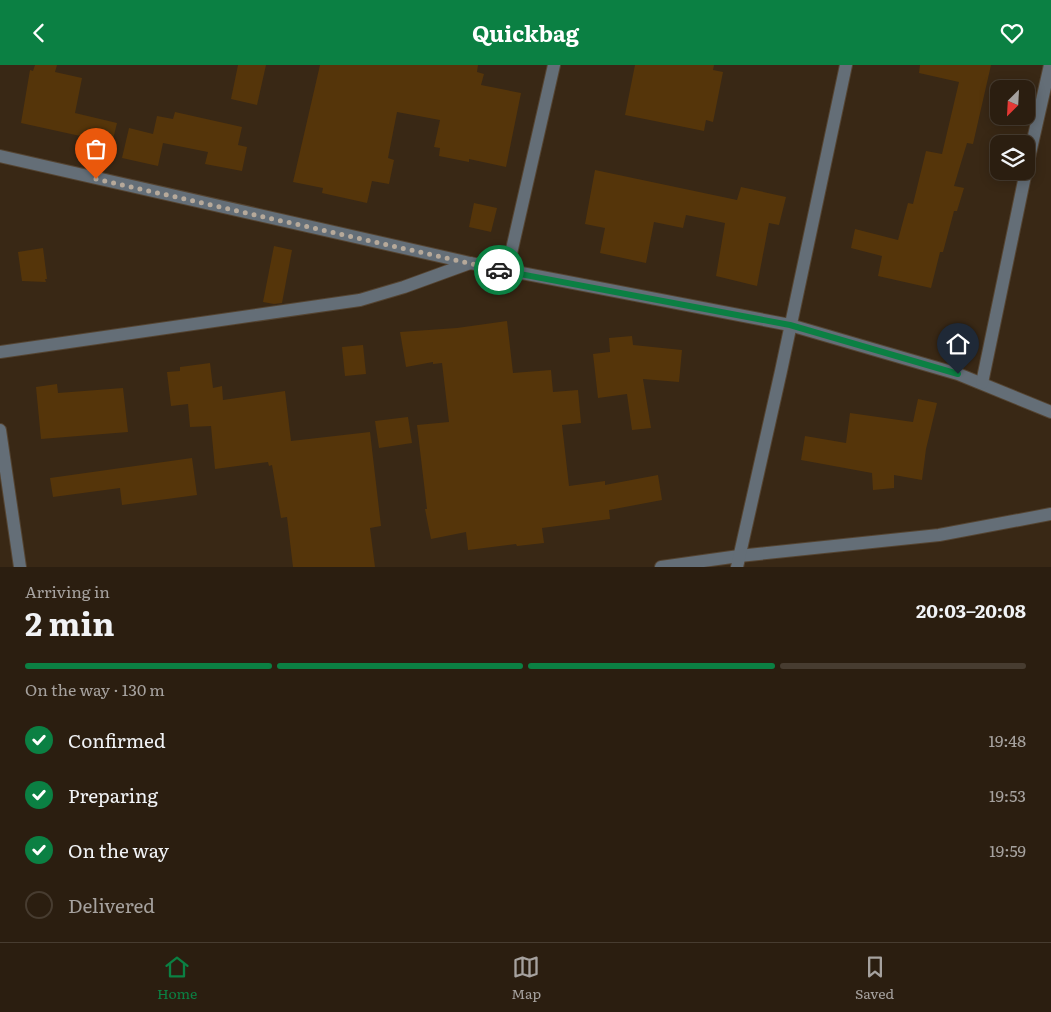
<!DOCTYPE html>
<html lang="en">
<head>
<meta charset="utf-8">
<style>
	body { margin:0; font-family:Literata,serif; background:#372b1e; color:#f1f3f6; height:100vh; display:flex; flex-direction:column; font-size:19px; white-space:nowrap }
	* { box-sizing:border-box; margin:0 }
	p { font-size:16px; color:#a6a29f }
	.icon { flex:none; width:28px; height:28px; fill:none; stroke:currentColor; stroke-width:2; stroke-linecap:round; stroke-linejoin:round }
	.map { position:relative; height:502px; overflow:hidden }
	.details { display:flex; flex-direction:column; background:#2b1e10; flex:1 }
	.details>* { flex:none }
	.needle { width:32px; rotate:204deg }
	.controls { position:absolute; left:990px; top:15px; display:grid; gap:10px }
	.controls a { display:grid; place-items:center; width:45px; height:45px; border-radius:10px; background:#2b1e10; box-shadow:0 2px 12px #0003,0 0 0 1px #473c30; font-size:25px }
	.pin { position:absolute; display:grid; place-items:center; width:42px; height:42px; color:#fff; margin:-51px -21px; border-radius:50% 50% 50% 0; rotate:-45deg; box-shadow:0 0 5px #0007 }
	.pin .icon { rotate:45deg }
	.courier { position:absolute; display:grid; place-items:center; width:50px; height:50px; margin:-25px; border:4px solid #0b8043; border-radius:50%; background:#fff; color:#222; box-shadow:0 1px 6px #0007 }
	.head em { font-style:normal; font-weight:700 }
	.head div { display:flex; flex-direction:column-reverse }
	.head { display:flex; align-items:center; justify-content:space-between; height:85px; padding:0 25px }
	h1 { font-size:32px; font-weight:700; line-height:38px }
	.bar { display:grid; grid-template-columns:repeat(4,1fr); gap:8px 5px; align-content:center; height:60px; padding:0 25px }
	.bar i { height:6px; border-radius:4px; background:#473c30 }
	.bar .selected { background:#0b8043 }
	.bar p { grid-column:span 4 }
	ol { padding:0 25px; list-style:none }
	li { display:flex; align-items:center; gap:15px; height:55px }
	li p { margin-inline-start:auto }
	li .icon { padding:5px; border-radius:50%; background:#0b8043; color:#fff; stroke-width:4 }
	li:last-child { color:#a6a29f }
	li i { width:28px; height:28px; border:2px solid #473c30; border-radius:50% }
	header { display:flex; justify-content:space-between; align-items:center; height:65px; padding:0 25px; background:#0b8043; color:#fff; font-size:22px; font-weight:700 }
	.menu { display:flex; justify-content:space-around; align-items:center; height:70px; border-top:1px solid #473c30; background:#2b1e10; font-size:14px; color:#a6a29f }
	.menu a { display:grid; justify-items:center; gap:2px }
	.menu .selected { color:#0b8043 }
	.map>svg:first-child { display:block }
	.building { fill:#55350a }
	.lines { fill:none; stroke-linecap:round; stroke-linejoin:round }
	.minor-casing { stroke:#544432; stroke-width:14 }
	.minor { stroke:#646e77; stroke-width:12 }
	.done { stroke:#b6a99a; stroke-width:5; stroke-dasharray:0 9 }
	.route { stroke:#0b8043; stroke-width:6 }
</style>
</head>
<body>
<header><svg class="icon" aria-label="back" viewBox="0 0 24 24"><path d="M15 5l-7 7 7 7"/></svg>Quickbag<svg class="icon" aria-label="heart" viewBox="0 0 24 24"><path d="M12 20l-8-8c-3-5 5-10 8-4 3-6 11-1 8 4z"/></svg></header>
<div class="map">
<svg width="1051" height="502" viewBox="0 0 1051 502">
	<rect width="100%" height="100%" fill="#392815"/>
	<g class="building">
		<polygon points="35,0 57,0 55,7 82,13 75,48 117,58 112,78 21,58 30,5 33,6"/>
		<polygon points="238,0 266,0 257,40 231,34"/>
		<polygon points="320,0 478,0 477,7 484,9 481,20 521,28 506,102 469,94 469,97 439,91 440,83 434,82 440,55 397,47 388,93 394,95 389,119 372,116 367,138 322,128 323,123 293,117"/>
		<polygon points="635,0 714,0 713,5 723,7 713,57 706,55 704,66 625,50"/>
		<polygon points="920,0 991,0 973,79 967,78 954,121 964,123 957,146 954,146 943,187 940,187 931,223 878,211 882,191 851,183 855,164 898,175 908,138 913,139 926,86 942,89 959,17 919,8"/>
		<polygon points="175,47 242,62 238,80 247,82 242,106 205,99 208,87 163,78 158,101 122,93 129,63 153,69 157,51 173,54"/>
		<polygon points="595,105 737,135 741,122 786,132 779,160 769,158 757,221 716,211 725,158 686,150 683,163 654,157 646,198 600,188 605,163 585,159"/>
		<polygon points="474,138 497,143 491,167 469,162"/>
		<polygon points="274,181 292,185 282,238 274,239 263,237"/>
		<polygon points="43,183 47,214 45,214 46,217 22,216 18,187"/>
		<polygon points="507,256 513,308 551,305 553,327 578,325 581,358 562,360 569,421 605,416 605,420 658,410 662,435 609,445 610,454 542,463 544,478 517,481 516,479 468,485 466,467 431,474 425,444 427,444 417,360 449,357 442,298 433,299 433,297 406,302 400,267 457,263"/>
		<polygon points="632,271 633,280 682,285 679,317 643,314 651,363 632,365 627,329 598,333 593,289 610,287 609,273"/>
		<polygon points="363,280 366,309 345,311 342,282"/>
		<polygon points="210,298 213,323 222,321 223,335 285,326 291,376 370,367 381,461 370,463 375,502 293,502 287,452 281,453 272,400 269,401 268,397 215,404 211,361 190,362 188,339 171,341 167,307 180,306 180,302"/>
		<polygon points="57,319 58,328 123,323 128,367 41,374 36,322"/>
		<polygon points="918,334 937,338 926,384 922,415 894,410 894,423 873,425 872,408 801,395 805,371 846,378 850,348 913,357"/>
		<polygon points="408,352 412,378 379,383 375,356"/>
		<polygon points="192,393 197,430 122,440 120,423 53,432 50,413"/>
	</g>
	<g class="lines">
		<g class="minor-casing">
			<g id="minor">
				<polyline points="0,91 470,198 790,260 958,309 1051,347"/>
				<polyline points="1026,106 1050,0"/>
				<polyline points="507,206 554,0"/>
				<polyline points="0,287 360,235 404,222 470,198"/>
				<polyline points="982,318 1026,106"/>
				<polyline points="0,365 20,502"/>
				<polyline points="661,502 739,491 939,470 1051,449"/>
				<polyline points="737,502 781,306 846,0"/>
			</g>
		</g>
		<use href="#minor" class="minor"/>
	</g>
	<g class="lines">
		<polyline class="done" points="96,114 499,205"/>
		<polyline class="route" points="499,205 790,260 958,309"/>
	</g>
</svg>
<div class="controls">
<a><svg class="needle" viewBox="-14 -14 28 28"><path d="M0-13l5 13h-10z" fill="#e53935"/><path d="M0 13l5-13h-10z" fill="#a6a29f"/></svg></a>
<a><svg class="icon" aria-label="layers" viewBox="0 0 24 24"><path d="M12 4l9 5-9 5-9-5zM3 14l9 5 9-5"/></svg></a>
</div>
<div class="pin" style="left:96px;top:114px;background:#ea580c"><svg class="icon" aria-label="bag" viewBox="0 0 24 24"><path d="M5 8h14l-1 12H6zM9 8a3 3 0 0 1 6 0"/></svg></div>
<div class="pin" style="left:958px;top:309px;background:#1f2937"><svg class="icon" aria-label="home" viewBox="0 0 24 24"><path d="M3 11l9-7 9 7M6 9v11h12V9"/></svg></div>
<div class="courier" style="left:499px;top:205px"><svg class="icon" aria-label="car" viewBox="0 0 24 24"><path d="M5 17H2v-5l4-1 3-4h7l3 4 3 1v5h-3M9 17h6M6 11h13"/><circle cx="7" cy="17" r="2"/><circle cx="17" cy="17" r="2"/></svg></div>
</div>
<section class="details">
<div class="head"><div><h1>2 min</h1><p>Arriving in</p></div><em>20:03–20:08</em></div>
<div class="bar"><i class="selected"></i><i class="selected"></i><i class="selected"></i><i></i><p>On the way · 130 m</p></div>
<ol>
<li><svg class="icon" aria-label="check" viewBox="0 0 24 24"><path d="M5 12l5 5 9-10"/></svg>Confirmed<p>19:48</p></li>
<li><svg class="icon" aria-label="check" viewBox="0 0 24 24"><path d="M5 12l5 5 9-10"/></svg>Preparing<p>19:53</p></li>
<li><svg class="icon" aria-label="check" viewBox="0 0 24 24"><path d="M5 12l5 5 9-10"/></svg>On the way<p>19:59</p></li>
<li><i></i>Delivered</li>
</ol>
</section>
<nav class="menu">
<a class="selected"><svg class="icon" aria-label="home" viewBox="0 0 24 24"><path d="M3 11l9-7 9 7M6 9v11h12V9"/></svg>Home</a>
<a><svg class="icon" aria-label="map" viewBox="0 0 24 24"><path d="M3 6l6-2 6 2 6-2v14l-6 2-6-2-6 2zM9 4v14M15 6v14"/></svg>Map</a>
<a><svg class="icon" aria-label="saved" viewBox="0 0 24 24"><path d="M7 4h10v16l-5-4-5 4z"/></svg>Saved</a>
</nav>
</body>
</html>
